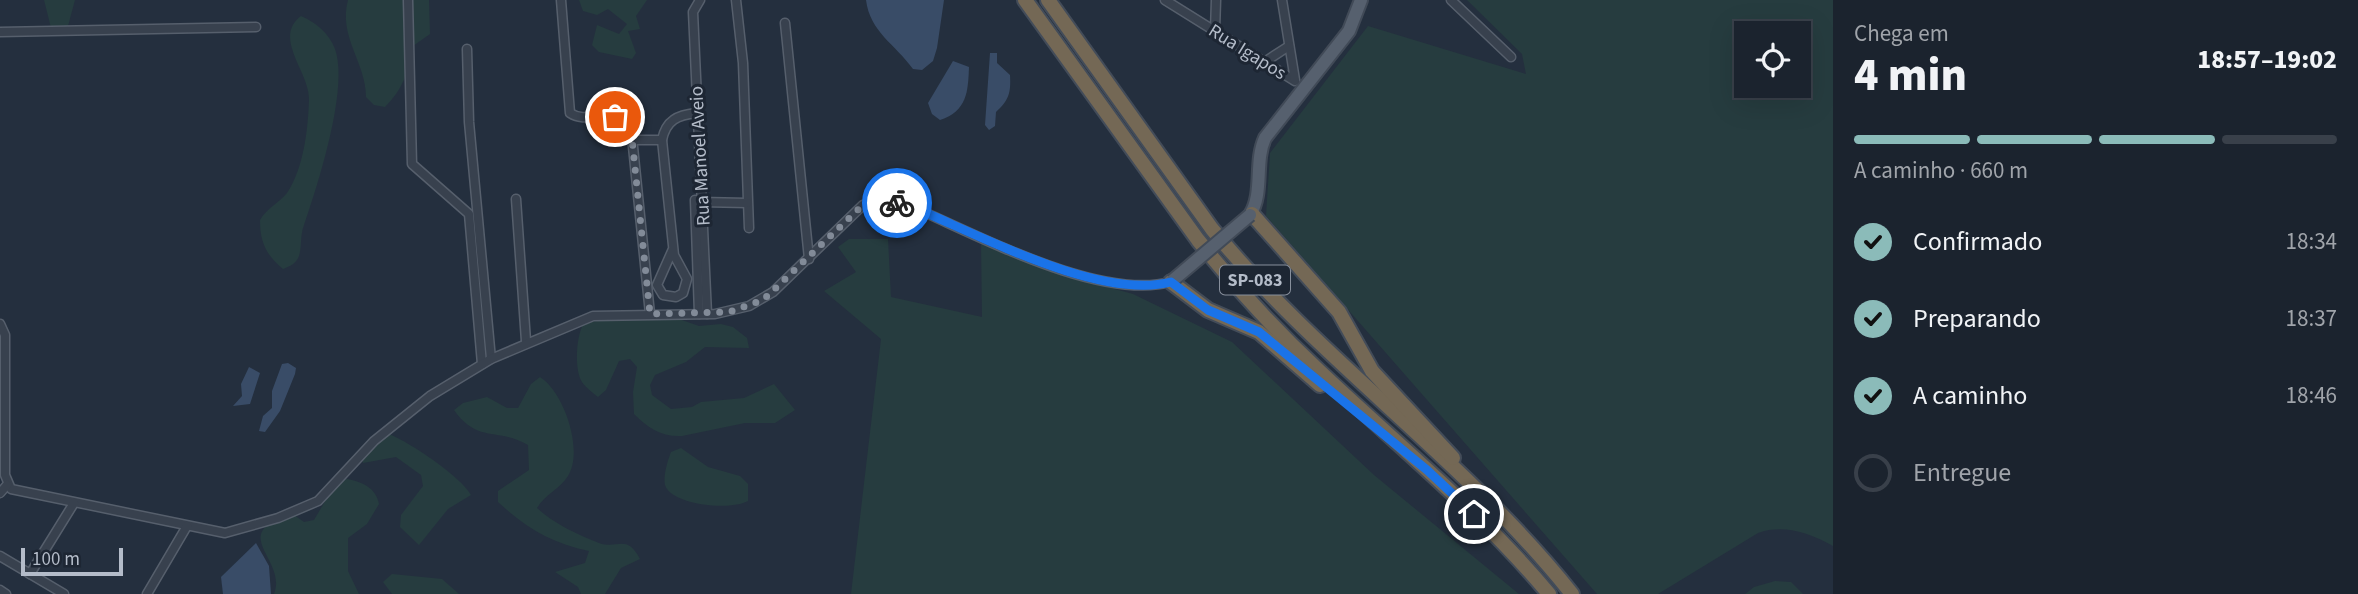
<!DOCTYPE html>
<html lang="pt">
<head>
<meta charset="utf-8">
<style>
	body { margin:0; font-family:"Source Sans 3",sans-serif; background:#282f3a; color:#f1f3f6; height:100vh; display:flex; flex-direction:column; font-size:26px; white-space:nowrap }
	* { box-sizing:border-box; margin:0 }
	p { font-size:23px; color:#a0a4aa }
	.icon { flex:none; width:38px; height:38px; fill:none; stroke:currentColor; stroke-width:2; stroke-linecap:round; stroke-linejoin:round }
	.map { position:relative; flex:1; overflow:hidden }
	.panel { display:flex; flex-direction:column; background:#1b232e; width:525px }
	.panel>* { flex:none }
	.fabs { position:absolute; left:1734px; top:21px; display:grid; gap:14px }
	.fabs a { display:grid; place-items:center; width:77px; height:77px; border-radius:0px; background:#1b232e; box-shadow:0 7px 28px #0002,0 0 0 2px #39404a; font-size:35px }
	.scale { position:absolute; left:21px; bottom:18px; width:102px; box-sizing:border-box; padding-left:7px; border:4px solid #b4bcc9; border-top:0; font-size:19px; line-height:24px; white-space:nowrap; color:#b4bcc9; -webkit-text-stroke:5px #1d2633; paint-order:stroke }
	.pin { position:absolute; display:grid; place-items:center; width:60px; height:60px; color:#fff; margin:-30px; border:4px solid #fff; border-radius:50%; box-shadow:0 2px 7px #0007 }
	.courier { position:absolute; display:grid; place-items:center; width:70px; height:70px; margin:-35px; border:5px solid #1a73e8; border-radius:50%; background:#fff; color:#222; box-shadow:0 2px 9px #0007 }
	.head em { font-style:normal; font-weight:800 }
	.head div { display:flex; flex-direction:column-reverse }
	.head { display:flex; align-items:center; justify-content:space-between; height:119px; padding:0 21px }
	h1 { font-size:46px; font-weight:800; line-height:52px }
	.bar { display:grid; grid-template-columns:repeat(4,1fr); gap:10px 7px; align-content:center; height:84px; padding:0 21px }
	.bar i { height:9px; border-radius:5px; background:#39404a }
	.bar .on { background:#8bbbb9 }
	.bar p { grid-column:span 4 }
	ol { padding:0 21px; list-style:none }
	li { display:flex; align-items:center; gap:21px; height:77px }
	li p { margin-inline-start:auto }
	li .icon { padding:7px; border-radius:50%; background:#8bbbb9; color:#111; stroke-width:4 }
	li:last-child { color:#a0a4aa }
	li i { width:38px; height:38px; border:4px solid #39404a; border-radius:50% }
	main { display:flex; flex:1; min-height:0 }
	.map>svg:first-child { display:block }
	.green { fill:#263c3f; fill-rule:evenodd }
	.water { fill:#394c67 }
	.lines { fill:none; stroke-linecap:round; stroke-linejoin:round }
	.minor-casing { stroke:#565f6c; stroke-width:11 }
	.primary-casing { stroke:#414a57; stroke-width:16 }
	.motorway-casing { stroke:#434c59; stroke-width:18 }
	.minor { stroke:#38414e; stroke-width:8 }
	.primary { stroke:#56606e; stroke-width:12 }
	.motorway { stroke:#746855; stroke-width:14 }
	.primary-bridge-casing { stroke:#414a57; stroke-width:16; stroke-linecap:butt }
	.primary-bridge { stroke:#56606e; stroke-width:12 }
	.done { stroke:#828b98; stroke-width:7; stroke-dasharray:0 12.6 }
	.route { stroke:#1a73e8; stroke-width:9 }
	.labels { text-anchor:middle; stroke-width:6; stroke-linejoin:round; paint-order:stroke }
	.shield { fill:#1d2633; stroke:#878f9c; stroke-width:2 }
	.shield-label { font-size:18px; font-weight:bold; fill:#b4bcc9 }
	.street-label { font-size:19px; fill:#b4bcc9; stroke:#1d2633 }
</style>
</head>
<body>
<main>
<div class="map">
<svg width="1833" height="594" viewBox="0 0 1833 594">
	<rect width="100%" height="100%" fill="#242f3e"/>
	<g class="green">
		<polygon points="44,0 75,0 68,26 51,28"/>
		<path d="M348,0H429L430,34L413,46C409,71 403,89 385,107L374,105L366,97C366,62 338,37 348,0Z"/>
		<polygon points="579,0 647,0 636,16 640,29 628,31 636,53 632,59 599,52 592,45 597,25 619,34 627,24 608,9 597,15 583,11"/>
		<path d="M1467,0H1833V546C1809,533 1784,524 1758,533L1658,594H1597L1266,216L1270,153L1368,26L1526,74L1522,54ZM1746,33H1799V86H1746Z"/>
		<path d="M301,16C315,22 329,33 335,49C349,88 318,184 304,225C300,235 302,247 299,256C296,264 290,266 283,269C266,255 260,242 260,220C267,208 279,203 287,193C304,168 308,128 309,100C310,72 272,38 301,16Z"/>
		<polygon points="849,239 888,239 891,297 982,317 981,243 1056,273 1133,294 1232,342 1374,475 1519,594 851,594 881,339 824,291 856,272 838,247"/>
		<path d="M637,315L679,319L699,326L721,324L733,327L747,338L749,348L705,347L686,362L655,375L650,385L652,395L671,409L692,407L701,402L744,398L774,384L795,410L775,423H745L682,436C661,437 648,428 634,414L633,392L637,367L630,359L619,361L606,390L598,397C593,393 586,388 582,382C574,370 576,335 584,323Z"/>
		<path d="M540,377C564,392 584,451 568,476C560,489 545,494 537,508C553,523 578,535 599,543C618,550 626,533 640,559L621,568L605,594H581L578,587L555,572L585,563L589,551C552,543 526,528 498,502V491L529,470L528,445C498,427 478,444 454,410L463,403L487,397L507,408H518L531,384Z"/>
		<path d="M389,434C411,443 460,476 471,495L448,509L419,545L400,527L401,515L423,486L421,475L396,457L363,463L361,453L377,437Z"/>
		<path d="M681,448L708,467L740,476L748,484V501C730,511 671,505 665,485C663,475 668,460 671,452Z"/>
		<path d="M347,479C363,482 376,488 379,504L367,524L348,538V571L359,594H274C288,559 224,532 294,515L304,522L314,520L337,481Z"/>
		<polygon points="392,574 442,579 459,594 392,594 383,582"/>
		<polygon points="1775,581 1791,582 1803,594 1745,594 1754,587"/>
	</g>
	<g class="water">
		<path d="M866,0H944L937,48L933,61L922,70L913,69C895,44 870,32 866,0Z"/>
		<path d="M990,53H997V63L1010,75C1011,93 1009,100 996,112L995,126L989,130L985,125Z"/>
		<path d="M953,61L969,67C968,92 967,111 940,120L932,114L928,103Z"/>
		<polygon points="288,363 296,368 295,374 280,411 265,432 259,431 263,416 272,408 272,391 282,364"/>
		<polygon points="249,367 260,373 250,404 233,406 242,396 241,384"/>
		<polygon points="256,543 269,566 271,594 223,594 221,577"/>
	</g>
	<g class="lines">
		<g class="minor-casing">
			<g id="minor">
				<polyline points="408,0 412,164 469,214 482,364"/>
				<path d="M561,0L570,113C587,125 617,106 631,127L650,314"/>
				<polyline points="700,0 693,12 707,314"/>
				<polyline points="736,0 743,63 749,228"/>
				<polyline points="1165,0 1295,81"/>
				<polyline points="1282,0 1295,80"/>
				<polyline points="1451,0 1511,57"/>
				<polyline points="785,23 809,259"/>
				<polyline points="1215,31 1216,0"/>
				<polyline points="0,32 256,27"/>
				<polyline points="467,49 469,122 491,359"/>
				<polyline points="1266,61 1289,46"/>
				<polyline points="633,140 662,140"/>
				<polyline points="516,199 526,341"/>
				<polyline points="695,200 699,314"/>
				<polyline points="701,202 747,203"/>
				<path d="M673,249L657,285L663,295L676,297L683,293L687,279L674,255L662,140C666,120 678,115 696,113"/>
				<path d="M0,324L5,335V475L11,489L225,533L278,518L318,501L374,441L430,396L491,359L593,316L715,314L749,306L773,292L863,205L879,200L908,205C976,234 1098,301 1171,282"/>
				<polyline points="0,493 7,485"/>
				<polyline points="0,556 64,594"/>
				<polyline points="30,574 74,503"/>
				<polyline points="0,590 6,594"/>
				<polyline points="147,594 187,526"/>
			</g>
		</g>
		<g class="primary-casing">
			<path id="primary" d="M1250,215C1264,193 1254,162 1265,138L1349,31L1361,0"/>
		</g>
		<g class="motorway-casing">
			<g id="motorway">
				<path d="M1025,0L1198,240C1235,286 1274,329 1317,369C1395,443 1480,511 1549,594"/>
				<path d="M1048,0L1212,229C1321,362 1466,460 1572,594"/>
				<polyline points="1252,214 1339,312 1372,371 1453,458"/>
				<polyline points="1171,282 1208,310 1259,332 1320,385"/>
			</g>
		</g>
		<use href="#minor" class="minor"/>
		<use href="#primary" class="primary"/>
		<use href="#motorway" class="motorway"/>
		<g class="primary-bridge-casing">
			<polyline id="primary-bridge" points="1172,281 1250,215"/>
		</g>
		<use href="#primary-bridge" class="primary-bridge"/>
	</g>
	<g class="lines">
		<polyline class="done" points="615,117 628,122 631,129 650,314 729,312 763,300 863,205 879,200 897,203"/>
		<path class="route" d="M897,203L908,205C976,233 1099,301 1171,282L1208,310L1259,332L1427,470L1474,514"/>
	</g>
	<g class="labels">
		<rect class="shield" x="1220" y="265.5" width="70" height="29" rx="5"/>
		<g class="shield-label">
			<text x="1255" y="286">SP-083</text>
		</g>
		<g class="street-label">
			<text transform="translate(1248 51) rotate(32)" y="7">Rua Igapos</text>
			<text transform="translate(699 156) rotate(-93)" y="7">Rua Manoel Aveio</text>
		</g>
	</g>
</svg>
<div class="fabs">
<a><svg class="icon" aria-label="locate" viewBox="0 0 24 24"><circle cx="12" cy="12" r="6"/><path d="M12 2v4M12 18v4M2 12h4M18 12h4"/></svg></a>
</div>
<div class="scale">100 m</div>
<div class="pin" style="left:615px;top:117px;background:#ea580c"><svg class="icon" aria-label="bag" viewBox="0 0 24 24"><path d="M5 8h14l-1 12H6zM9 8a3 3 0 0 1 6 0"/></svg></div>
<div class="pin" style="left:1474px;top:514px;background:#1f2937"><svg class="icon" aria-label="home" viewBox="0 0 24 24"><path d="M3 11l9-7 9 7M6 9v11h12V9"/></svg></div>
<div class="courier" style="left:897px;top:203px"><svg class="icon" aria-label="bike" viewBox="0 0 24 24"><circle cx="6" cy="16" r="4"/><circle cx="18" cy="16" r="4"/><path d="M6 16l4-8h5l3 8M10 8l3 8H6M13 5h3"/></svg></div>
</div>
<section class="panel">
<div class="head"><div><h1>4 min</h1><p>Chega em</p></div><em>18:57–19:02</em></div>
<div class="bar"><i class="on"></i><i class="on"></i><i class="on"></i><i></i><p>A caminho · 660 m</p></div>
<ol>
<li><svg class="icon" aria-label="check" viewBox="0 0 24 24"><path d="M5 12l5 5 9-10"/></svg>Confirmado<p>18:34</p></li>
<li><svg class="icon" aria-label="check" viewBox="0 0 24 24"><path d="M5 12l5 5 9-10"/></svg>Preparando<p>18:37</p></li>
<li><svg class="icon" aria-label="check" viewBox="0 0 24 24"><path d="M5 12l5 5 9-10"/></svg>A caminho<p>18:46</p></li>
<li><i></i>Entregue</li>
</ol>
</section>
</main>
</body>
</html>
